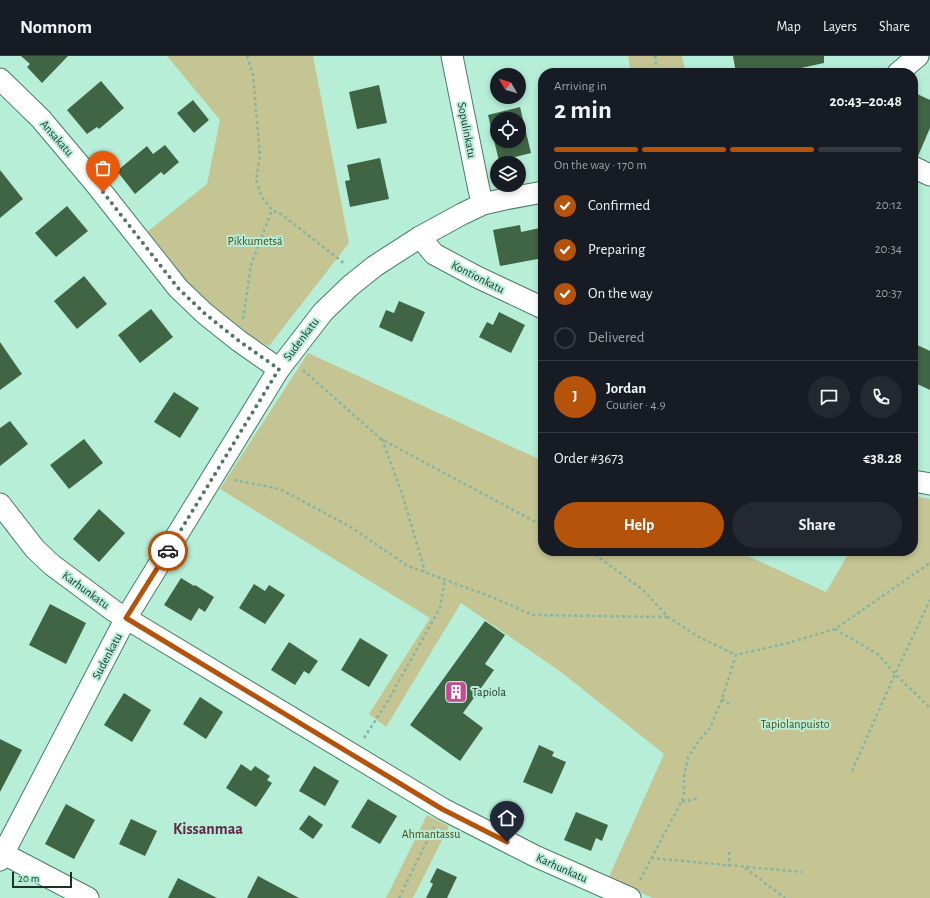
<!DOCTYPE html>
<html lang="en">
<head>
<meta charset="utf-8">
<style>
	body { margin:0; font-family:"Alegreya Sans",sans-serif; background:#242831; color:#f1f3f6; height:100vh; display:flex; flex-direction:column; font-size:15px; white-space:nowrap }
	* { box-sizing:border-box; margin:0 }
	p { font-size:13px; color:#9ea1a6 }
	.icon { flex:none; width:22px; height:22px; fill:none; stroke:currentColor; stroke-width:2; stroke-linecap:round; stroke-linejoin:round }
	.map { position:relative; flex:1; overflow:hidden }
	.panel { position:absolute; left:538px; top:12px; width:380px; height:488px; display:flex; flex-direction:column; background:#171b24; border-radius:16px; box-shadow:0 2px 6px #0003 }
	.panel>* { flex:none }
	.needle { width:26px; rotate:308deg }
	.buttons { position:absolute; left:490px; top:12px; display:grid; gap:8px }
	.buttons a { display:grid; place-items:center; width:36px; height:36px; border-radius:50%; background:#171b24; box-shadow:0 2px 6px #0003; font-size:20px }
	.scale { position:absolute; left:12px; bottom:10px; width:60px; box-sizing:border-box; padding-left:4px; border:2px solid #1c332a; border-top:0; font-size:11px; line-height:14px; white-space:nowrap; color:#1c332a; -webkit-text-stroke:3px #b6eed7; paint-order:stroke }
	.pin { position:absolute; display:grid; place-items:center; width:34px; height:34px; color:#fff; margin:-41px -17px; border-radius:50% 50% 50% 0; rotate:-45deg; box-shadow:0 0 4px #0007 }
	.pin .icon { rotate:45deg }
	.courier { position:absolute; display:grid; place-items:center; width:40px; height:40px; margin:-20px; border:3px solid #b45309; border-radius:50%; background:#fff; color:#222; box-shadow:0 1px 5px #0007 }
	.overview em { font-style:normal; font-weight:700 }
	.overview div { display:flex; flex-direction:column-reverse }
	.overview { display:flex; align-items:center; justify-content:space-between; height:68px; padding:0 16px }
	h1 { font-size:26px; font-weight:700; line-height:30px }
	.bar { display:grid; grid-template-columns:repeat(4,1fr); gap:6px 4px; align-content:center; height:48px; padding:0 16px }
	.bar i { height:5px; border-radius:3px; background:#363941 }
	.bar .current { background:#b45309 }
	.bar p { grid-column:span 4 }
	.line { display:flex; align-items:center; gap:10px; padding:0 16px; border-top:1px solid #363941 }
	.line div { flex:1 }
	.round { display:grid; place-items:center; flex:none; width:42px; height:42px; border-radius:21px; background:#242831 }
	ol { padding:0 16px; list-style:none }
	li { display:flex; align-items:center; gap:12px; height:44px }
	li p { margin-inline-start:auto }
	li .icon { padding:4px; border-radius:50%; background:#b45309; color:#fff; stroke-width:4 }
	li:last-child { color:#9ea1a6 }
	li i { width:22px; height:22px; border:2px solid #363941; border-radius:50% }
	.cta { display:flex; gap:8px; margin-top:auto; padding:8px 16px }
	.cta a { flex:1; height:46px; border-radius:24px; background:#b45309; color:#fff; font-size:16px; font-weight:700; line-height:46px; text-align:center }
	.cta a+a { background:#242831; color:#f1f3f6 }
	header { display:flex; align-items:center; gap:24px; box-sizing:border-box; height:56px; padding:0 20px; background:#171b24; border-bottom:1px solid #363941 }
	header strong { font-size:19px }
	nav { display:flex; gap:22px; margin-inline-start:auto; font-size:14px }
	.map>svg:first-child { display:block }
	.green { fill:#c5c594 }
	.building { fill:#406545; fill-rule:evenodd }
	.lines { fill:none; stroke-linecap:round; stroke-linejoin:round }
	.minor-casing { stroke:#497e6a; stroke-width:23 }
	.path { stroke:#87b5a2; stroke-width:2.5; stroke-dasharray:3 3; stroke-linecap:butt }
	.minor { stroke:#fff; stroke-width:21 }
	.done { stroke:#527467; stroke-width:4; stroke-dasharray:0 7.2 }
	.route { stroke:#b45309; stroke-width:5 }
	.labels { text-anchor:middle; stroke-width:4; stroke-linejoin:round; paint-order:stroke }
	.street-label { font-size:12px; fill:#1c332a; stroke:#b6eed7 }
	.park-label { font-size:12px; fill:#4e4c16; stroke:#b6eed7 }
	.poi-label { font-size:12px; fill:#1c332a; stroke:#b6eed7; text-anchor:start }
	.district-label { font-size:16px; font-weight:bold; fill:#632549; stroke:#b6eed7 }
</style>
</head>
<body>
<header>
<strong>Nomnom</strong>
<nav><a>Map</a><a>Layers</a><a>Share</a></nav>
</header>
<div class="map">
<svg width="930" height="842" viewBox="0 0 930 842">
	<rect width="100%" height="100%" fill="#b6eed7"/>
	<g class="green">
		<polygon points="167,0 313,0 349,187 269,290 255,284 233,268 187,226 147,176 207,128 220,64"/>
		<polygon points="628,0 682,0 686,17 631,17"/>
		<polygon points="308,297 543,405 543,495 737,495 826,536 850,495 913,495 913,440 930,443 930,842 653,842 608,823 664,698 561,616 461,547 386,671 369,658 430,562 220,433"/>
		<polygon points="427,759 449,770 413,842 386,842"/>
	</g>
	<g class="building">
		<polygon points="21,0 68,0 42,27 27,11 30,8"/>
		<polygon points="733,0 824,0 824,7 778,17 736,17"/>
		<polygon points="101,25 124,52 99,73 97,71 87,78 67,54"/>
		<polygon points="379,29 387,67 357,73 349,36"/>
		<polygon points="913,36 930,44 930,72 918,100 913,99"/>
		<polygon points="193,44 209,64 194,77 177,57"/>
		<path d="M520,51L531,97L499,105L488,59ZM497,63H519V85H497Z"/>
		<polygon points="165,89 179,106 164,119 161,116 135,138 117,115 147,90 153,98"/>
		<polygon points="380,102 389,143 350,151 345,125 350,124 347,109"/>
		<polygon points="0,114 23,143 0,162"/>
		<polygon points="67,150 88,175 56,201 35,177"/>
		<polygon points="520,169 521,176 540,172 543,187 543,202 500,210 493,174"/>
		<polygon points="84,220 107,248 77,273 54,245"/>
		<polygon points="399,245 425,256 412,286 379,271 386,254 394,257"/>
		<polygon points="151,253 173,281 140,307 118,279"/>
		<polygon points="499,256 525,269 511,297 479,281 487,266 493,269"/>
		<polygon points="0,286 22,318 0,334"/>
		<polygon points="913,287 930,295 930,334 913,326"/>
		<polygon points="174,336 199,352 180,382 154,366"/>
		<polygon points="10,365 28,388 0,410 0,372"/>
		<polygon points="84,383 103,407 69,433 50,409"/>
		<polygon points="99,453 125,477 99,506 73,483"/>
		<polygon points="181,522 194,530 195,529 214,541 205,556 199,552 191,565 164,549"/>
		<polygon points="254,528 265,535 269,529 285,539 265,568 239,552"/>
		<polygon points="50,548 86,567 66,608 29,589"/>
		<polygon points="485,565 505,579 485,608 494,614 463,657 483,672 460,705 410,669"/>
		<polygon points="360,582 388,599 369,631 341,614"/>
		<polygon points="289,586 318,605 309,618 304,615 295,629 271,614"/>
		<polygon points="124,637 151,654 132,686 104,669"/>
		<polygon points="200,641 223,656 206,683 183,668"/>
		<polygon points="0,683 22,694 0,736"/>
		<polygon points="539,689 554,696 552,700 566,706 552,738 523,726"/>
		<polygon points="241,708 251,715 255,710 270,720 267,724 272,727 256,751 226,732"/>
		<polygon points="314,710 339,725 325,750 299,735"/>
		<polygon points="368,743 397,760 380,788 351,771"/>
		<polygon points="66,748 95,764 74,803 45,788"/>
		<polygon points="576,756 608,769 602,785 596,782 591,795 564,784"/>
		<polygon points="309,759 323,769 313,783 299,773"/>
		<polygon points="131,763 157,775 145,800 119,788"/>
		<polygon points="437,812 457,821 447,842 426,842 433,828 430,826"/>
		<polygon points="258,820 299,842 247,842"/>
		<polygon points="178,822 217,842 168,842"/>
	</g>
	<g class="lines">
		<g class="minor-casing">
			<g id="minor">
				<polyline points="452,0 479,134 483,148"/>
				<polyline points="898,17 918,0"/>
				<polyline points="0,23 41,63 94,126 178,232 204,257 239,285 279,313"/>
				<polyline points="913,111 930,119"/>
				<polyline points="420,181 434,198 477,221 543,252"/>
				<polyline points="913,425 930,428"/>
				<polyline points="0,448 35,493 52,509 114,555 443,753 535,800 630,842"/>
				<polyline points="0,796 88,842"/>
				<polyline points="0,804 126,562 279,313 323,256 350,230 375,210 420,181 462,158 483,148 505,143 543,136"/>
			</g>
		</g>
		<g class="path">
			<polyline points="247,0 253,19 260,100 256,124 262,141 272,154 281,158 345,208"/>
			<polyline points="655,0 657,17"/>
			<polyline points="872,17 878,12"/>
			<polyline points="243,263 251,209 272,154"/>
			<polyline points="303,314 381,383 543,470"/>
			<polyline points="382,383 402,438 425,515"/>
			<polyline points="234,424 280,433 349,470 408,510 494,542 533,559 668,561"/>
			<polyline points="590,495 643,534 668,561 699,581 736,599"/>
			<polyline points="835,573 879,599 895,618 930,652"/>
			<polyline points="722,643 732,650"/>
			<polyline points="364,682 386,648 440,552 445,523"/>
			<polyline points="852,715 895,618 930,544"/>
			<polyline points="682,746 699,742"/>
			<polyline points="729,796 729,810"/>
			<polyline points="651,802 802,816"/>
			<polyline points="745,812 785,842"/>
			<polyline points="640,824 684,741 684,721 688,701 699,685 710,672 722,643 736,599 788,587 835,573 930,507"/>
			<polyline points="399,842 434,771"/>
		</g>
		<use href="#minor" class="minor"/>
	</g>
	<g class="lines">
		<polyline class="done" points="103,136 178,232 204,257 239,285 279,313 168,495"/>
		<polyline class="route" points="168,495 126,562 442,753 507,786"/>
	</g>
	<defs>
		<g id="building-square" transform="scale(1.15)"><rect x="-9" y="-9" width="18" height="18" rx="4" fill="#c84893" stroke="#b6eed7"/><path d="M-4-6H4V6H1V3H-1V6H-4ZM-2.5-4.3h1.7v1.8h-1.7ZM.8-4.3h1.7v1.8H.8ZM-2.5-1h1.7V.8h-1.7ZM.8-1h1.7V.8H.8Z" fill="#fff"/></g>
	</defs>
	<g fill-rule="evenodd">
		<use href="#building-square" x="456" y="636"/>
	</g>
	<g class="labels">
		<g class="street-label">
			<text transform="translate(467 74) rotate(79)" y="4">Sopulinkatu</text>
			<text transform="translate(57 82) rotate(49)" y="4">Ansakatu</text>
			<text transform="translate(478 221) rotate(27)" y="4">Kontionkatu</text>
			<text transform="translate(301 283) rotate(-53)" y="4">Sudenkatu</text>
			<text transform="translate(86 534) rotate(36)" y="4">Karhunkatu</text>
			<text transform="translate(107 600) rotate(-62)" y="4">Sudenkatu</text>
			<text transform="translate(562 812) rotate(24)" y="4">Karhunkatu</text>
		</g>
		<g class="park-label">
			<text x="255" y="189">Pikkumetsä</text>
			<text x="795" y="672">Tapiolanpuisto</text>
			<text x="431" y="782">Ahmantassu</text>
		</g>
		<g class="poi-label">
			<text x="472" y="640">Tapiola</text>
		</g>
		<g class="district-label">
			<text x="208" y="778">Kissanmaa</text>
		</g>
	</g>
</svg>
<div class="buttons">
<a><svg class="needle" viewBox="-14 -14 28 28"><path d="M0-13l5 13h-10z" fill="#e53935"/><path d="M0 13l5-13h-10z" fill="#9ea1a6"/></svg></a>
<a><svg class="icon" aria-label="locate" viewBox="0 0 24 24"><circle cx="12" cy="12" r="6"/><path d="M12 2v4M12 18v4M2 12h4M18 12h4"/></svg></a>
<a><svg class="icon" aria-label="layers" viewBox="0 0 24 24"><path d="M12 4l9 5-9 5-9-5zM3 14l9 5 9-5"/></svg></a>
</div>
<div class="scale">20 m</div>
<div class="pin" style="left:103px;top:136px;background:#ea580c"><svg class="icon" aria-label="bag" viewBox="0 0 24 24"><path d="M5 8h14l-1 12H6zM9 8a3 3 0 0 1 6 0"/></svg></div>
<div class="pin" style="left:507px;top:786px;background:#1f2937"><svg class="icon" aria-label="home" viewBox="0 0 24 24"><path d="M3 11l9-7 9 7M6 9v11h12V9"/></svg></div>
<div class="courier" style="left:168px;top:495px"><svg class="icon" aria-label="car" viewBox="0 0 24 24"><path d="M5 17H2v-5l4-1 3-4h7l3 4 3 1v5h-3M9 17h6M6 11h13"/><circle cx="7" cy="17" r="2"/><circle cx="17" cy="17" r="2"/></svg></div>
<section class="panel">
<div class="overview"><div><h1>2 min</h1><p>Arriving in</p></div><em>20:43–20:48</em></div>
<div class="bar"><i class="current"></i><i class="current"></i><i class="current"></i><i></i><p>On the way · 170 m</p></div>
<ol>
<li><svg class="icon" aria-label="check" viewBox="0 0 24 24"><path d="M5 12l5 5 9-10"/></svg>Confirmed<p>20:12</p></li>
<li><svg class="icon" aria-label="check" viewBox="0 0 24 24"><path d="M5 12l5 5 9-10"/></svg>Preparing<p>20:34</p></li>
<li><svg class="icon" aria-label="check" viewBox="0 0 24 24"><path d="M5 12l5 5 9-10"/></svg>On the way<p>20:37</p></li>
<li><i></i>Delivered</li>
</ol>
<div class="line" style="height:72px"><b class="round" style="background:#b45309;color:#fff">J</b><div><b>Jordan</b><p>Courier · 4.9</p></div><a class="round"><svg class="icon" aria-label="chat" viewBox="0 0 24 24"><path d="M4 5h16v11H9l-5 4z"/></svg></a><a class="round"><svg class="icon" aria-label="phone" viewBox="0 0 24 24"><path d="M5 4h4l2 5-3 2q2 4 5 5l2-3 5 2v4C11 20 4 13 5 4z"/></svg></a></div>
<div class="line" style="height:52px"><div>Order #3673</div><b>€38.28</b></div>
<div class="cta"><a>Help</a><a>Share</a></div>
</section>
</div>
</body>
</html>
